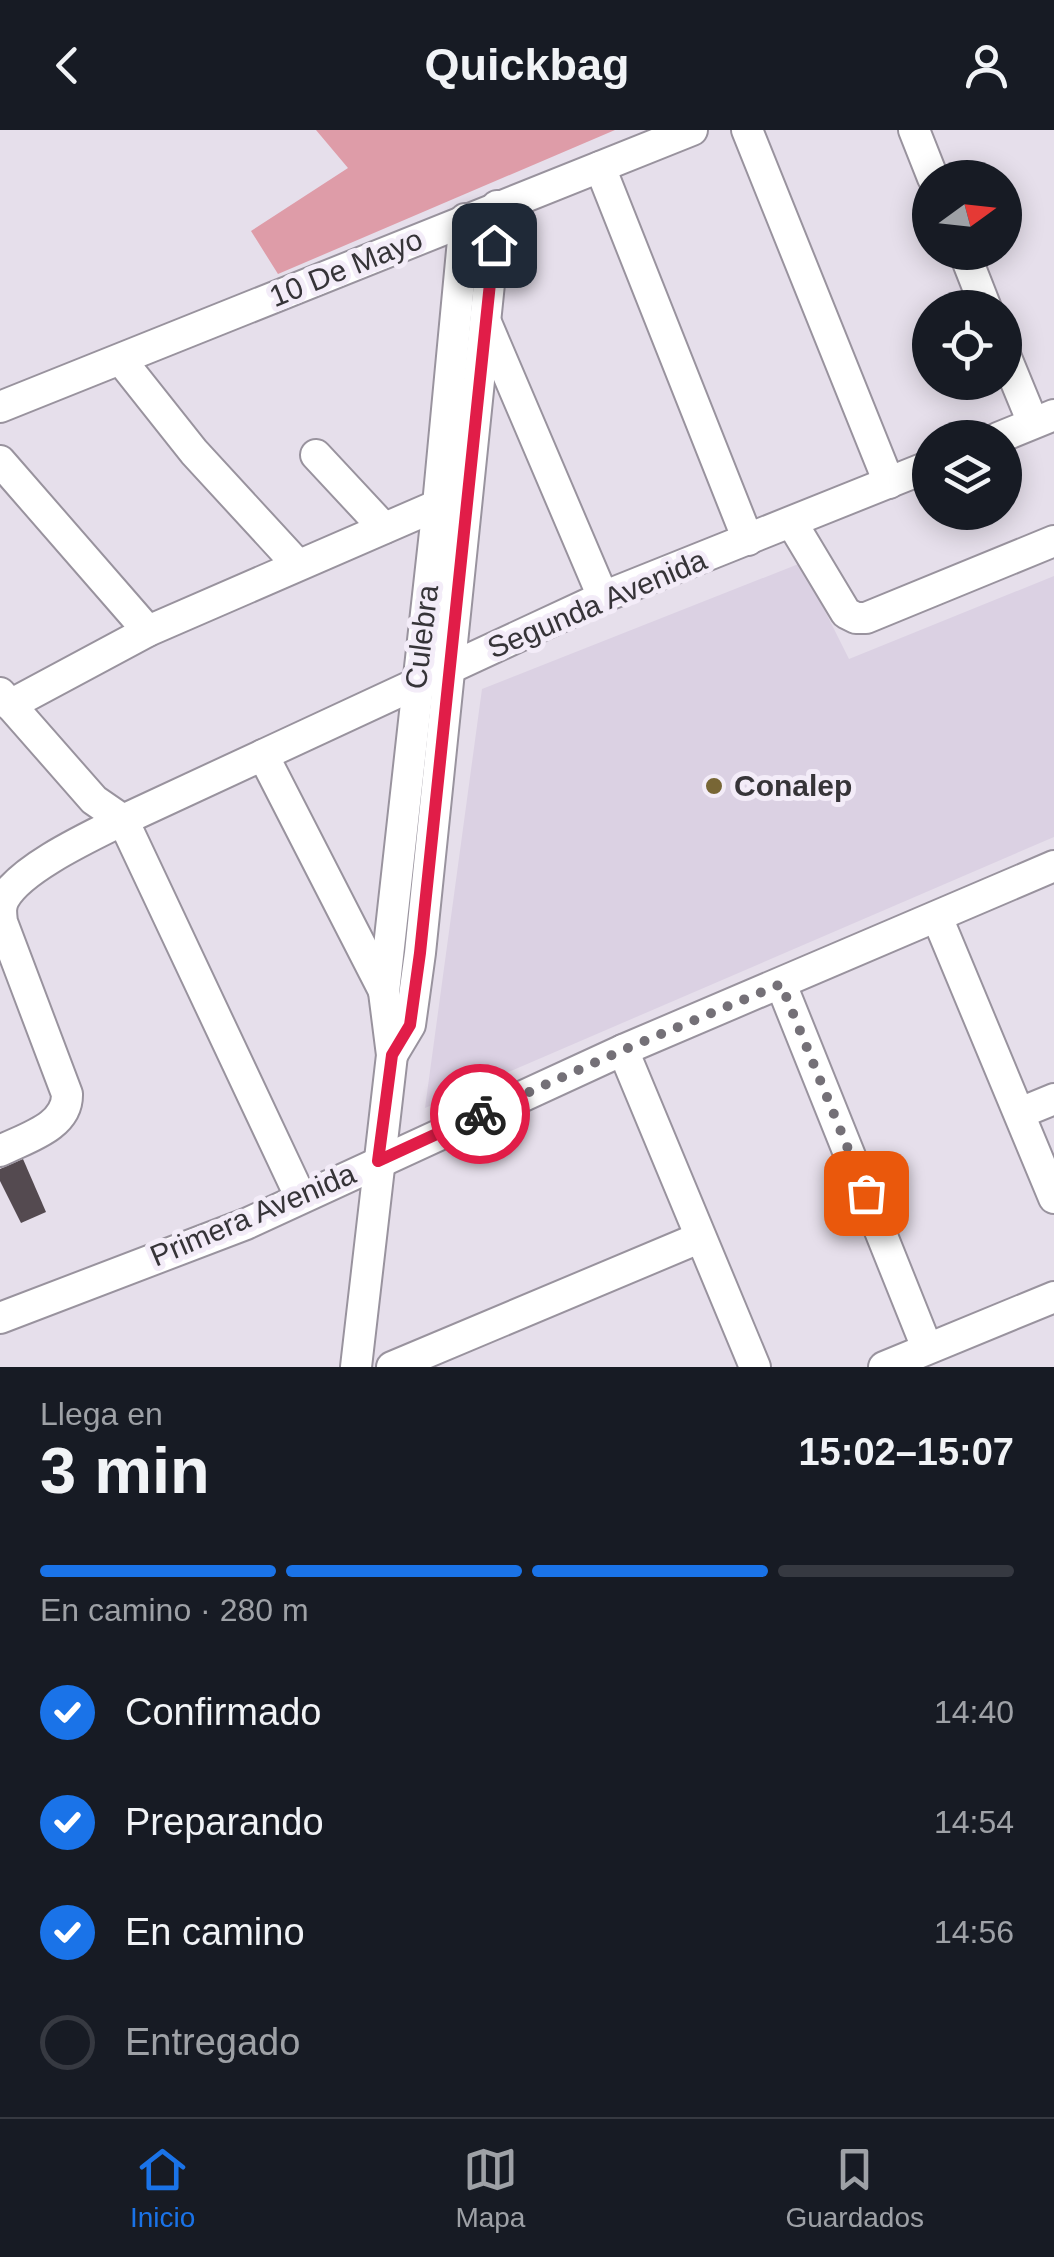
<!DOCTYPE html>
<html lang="es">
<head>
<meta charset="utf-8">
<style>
	body { margin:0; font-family:Arial,sans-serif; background:#242831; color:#f1f3f6; height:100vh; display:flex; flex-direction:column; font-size:38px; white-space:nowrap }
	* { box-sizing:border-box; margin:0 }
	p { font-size:32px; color:#9ea1a6 }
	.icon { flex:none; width:55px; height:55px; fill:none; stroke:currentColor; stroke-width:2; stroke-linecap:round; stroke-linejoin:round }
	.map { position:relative; height:1237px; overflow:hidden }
	.panel { display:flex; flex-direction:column; background:#171b24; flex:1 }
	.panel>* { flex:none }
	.needle { width:65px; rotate:75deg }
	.buttons { position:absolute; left:912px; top:30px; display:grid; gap:20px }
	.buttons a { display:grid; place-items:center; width:110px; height:110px; border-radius:50%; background:#171b24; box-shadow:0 5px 25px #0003; font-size:50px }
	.pin { position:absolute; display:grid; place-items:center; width:85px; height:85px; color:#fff; margin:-42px; border-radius:20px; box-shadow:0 5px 15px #0006 }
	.courier { position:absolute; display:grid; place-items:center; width:100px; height:100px; margin:-50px; border:8px solid #e11d48; border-radius:50%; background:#fff; color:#222; box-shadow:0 2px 12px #0007 }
	.summary em { font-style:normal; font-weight:700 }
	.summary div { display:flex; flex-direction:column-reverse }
	.summary { display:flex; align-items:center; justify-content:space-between; height:170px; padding:0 40px }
	h1 { font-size:65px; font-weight:700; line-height:75px }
	.bar { display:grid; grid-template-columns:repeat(4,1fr); gap:15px 10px; align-content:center; height:120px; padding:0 40px }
	.bar i { height:12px; border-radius:8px; background:#363941 }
	.bar .on { background:#1a73e8 }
	.bar p { grid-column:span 4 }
	ol { padding:0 40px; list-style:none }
	li { display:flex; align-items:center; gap:30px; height:110px }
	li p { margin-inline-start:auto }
	li .icon { padding:10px; border-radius:50%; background:#1a73e8; color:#fff; stroke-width:4 }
	li:last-child { color:#9ea1a6 }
	li i { width:55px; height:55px; border:5px solid #363941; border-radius:50% }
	header { display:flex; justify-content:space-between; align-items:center; height:130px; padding:0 40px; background:#171b24; font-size:45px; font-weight:700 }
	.menu { display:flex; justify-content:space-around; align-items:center; height:140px; border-top:2px solid #363941; background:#171b24; font-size:28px; color:#9ea1a6 }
	.menu a { display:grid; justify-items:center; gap:5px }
	.menu .on { color:#1a73e8 }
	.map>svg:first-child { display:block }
	.built { fill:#dbd1e3 }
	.green { fill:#de9ca8 }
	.building { fill:#544a50 }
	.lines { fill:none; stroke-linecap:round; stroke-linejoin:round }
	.street-casing { stroke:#99939e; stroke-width:34 }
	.street { stroke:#fff; stroke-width:30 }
	.done { stroke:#747077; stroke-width:10; stroke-dasharray:0 18 }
	.route { stroke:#e11d48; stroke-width:12 }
	.poi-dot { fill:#786635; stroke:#f3ecf8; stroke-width:4 }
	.labels { text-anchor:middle; stroke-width:10; stroke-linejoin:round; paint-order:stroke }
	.street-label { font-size:30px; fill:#363438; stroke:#f3ecf8 }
	.poi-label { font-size:30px; font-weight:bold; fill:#363438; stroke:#f3ecf8; text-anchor:start }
</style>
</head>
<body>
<header><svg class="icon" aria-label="back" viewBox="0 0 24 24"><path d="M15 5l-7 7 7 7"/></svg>Quickbag<svg class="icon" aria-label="person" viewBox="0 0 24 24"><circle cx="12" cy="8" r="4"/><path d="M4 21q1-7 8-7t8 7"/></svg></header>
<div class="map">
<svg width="1054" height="1237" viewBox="0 0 1054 1237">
	<rect width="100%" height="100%" fill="#e6dfeb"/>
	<polygon class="built" points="801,433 849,529 1054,446 1054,707 425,978 482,559"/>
	<polygon class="green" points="316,0 615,0 278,144 251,101 348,38"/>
	<polygon class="building" points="23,1029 46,1082 21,1093 0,1051 0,1039"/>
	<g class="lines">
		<g class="street-casing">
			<g id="street">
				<polyline points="747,0 889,353"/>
				<polyline points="914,0 933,48"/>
				<polyline points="600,37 748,410"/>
				<polyline points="964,122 986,178"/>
				<polyline points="487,195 603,467"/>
				<polyline points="1005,225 1033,293"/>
				<polyline points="121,230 194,322 297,434"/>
				<polyline points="0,277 692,0"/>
				<polyline points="998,308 1054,285"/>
				<polyline points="316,325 384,398"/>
				<polyline points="0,331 148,501"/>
				<polyline points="792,393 846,483 856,488 866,488 1054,411"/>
				<polyline points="0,563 94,670 123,690 300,1066"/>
				<polyline points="10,575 148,501 438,375"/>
				<polyline points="263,625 384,861"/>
				<polyline points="937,787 1054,1068"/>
				<polyline points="781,854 927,1218"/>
				<polyline points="623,920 755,1237"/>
				<polyline points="392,925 410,895 420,823 497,76"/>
				<polyline points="1020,983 1054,969"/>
				<path d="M0,1021C25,1008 68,997 67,964L2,792C1,783 0,777 4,769C21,738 91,706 123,690L603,467L930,336"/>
				<polyline points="0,1188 246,1094 623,920 1054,736"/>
				<polyline points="356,1237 392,925 384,862 438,375 465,89"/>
				<polyline points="392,1237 699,1108"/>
				<polyline points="884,1237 1054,1167"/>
			</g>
		</g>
		<use href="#street" class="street"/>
	</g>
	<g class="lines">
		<polyline class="done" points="480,984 623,920 781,854 866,1063"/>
		<polyline class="route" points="480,984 378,1031 392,925 410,895 420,823 494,115"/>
	</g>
	<circle class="poi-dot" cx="714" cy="656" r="10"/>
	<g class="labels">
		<g class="street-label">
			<text transform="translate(346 138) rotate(-22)" y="10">10 De Mayo</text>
			<text transform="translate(597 474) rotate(-23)" y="10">Segunda Avenida</text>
			<text transform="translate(422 507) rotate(-83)" y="10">Culebra</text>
			<text transform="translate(253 1085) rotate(-23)" y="10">Primera Avenida</text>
		</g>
		<g class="poi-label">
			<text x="734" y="666">Conalep</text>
		</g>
	</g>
</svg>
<div class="buttons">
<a><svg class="needle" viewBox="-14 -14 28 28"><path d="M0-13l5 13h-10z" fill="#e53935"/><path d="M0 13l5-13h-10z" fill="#9ea1a6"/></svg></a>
<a><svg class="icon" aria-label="locate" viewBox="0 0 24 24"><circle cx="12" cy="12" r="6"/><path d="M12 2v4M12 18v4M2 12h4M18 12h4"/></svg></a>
<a><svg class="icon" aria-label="layers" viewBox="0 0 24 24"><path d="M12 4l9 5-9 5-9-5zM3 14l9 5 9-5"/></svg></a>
</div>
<div class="pin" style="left:866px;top:1063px;background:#ea580c"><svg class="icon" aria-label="bag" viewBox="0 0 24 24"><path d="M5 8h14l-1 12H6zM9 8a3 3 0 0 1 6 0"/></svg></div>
<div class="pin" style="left:494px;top:115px;background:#1f2937"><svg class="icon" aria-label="home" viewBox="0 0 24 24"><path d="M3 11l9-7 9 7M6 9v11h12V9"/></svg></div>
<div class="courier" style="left:480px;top:984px"><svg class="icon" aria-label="bike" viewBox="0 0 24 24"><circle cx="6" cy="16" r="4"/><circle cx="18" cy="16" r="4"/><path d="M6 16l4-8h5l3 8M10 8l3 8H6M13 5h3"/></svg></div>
</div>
<section class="panel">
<div class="summary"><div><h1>3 min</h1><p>Llega en</p></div><em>15:02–15:07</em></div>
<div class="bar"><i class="on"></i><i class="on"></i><i class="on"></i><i></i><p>En camino · 280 m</p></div>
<ol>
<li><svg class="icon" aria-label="check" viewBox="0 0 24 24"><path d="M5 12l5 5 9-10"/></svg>Confirmado<p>14:40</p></li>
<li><svg class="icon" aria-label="check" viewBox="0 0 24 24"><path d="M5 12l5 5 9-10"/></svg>Preparando<p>14:54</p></li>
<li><svg class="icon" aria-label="check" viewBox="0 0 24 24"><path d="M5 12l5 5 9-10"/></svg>En camino<p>14:56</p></li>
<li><i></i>Entregado</li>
</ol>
</section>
<nav class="menu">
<a class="on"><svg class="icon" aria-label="home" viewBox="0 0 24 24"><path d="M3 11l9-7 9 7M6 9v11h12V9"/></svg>Inicio</a>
<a><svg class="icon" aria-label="map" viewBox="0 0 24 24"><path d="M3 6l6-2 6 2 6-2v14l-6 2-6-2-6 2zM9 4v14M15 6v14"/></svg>Mapa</a>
<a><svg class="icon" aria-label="saved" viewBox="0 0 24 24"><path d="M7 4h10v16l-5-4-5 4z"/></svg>Guardados</a>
</nav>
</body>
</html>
